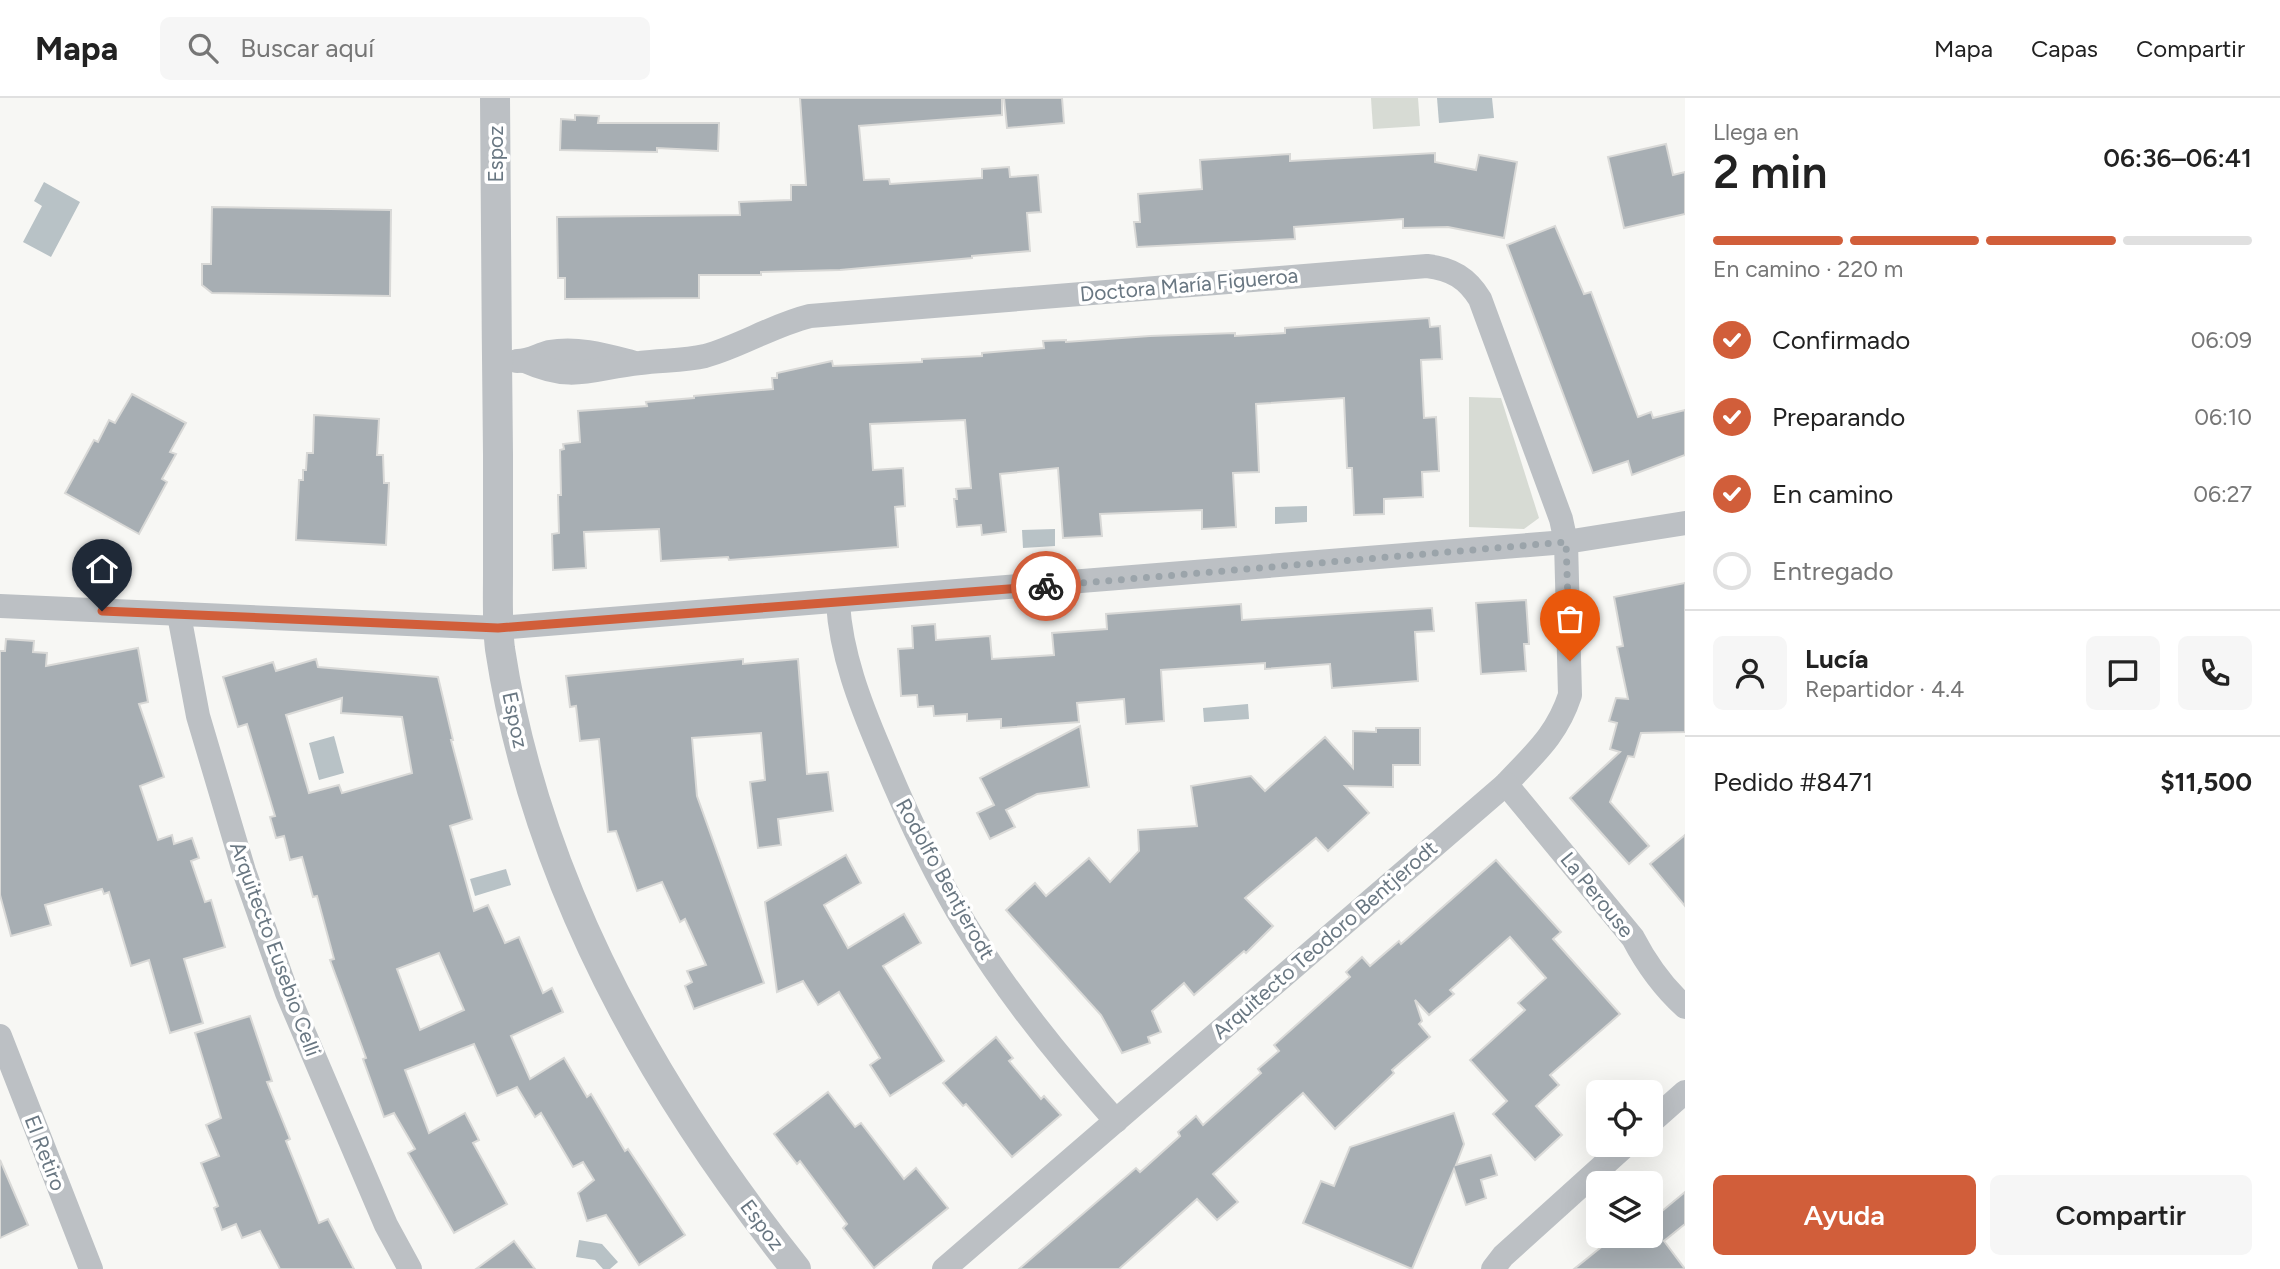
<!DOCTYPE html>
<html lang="es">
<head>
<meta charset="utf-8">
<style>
	body { margin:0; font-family:Figtree,sans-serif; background:#f6f6f6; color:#222; height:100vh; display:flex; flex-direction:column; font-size:26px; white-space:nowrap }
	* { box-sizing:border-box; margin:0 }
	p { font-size:23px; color:#767676 }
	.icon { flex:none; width:38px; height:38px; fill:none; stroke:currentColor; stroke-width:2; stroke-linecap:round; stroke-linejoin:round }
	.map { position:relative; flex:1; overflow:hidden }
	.details { display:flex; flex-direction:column; background:#fff; width:595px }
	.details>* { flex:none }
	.buttons { position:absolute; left:1586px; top:982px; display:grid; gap:14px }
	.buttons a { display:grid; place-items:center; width:77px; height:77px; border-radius:10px; background:#fff; box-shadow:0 7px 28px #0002; font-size:35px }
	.pin { position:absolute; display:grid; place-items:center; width:60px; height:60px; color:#fff; margin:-72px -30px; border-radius:50% 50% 50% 0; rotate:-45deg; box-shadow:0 0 7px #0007 }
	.pin .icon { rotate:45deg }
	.courier { position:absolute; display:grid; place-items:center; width:70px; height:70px; margin:-35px; border:5px solid #d15e3a; border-radius:50%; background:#fff; color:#222; box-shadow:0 2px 9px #0007 }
	.head em { font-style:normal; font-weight:600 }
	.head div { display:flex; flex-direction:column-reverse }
	.head { display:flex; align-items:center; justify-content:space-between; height:119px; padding:0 28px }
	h1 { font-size:46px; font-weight:600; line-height:52px }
	.bar { display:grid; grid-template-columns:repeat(4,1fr); gap:10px 7px; align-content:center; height:84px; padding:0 28px }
	.bar i { height:9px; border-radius:5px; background:#e0e0e0 }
	.bar .current { background:#d15e3a }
	.bar p { grid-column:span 4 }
	.line { display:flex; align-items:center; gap:18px; padding:0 28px; border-top:2px solid #e0e0e0 }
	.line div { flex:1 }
	.round { display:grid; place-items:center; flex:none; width:74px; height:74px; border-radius:10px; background:#f6f6f6 }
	ol { padding:0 28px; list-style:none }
	li { display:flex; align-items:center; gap:21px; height:77px }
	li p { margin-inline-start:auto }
	li .icon { padding:7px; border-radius:50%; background:#d15e3a; color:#fff; stroke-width:4 }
	li:last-child { color:#767676 }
	li i { width:38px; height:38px; border:4px solid #e0e0e0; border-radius:50% }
	.button { display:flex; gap:14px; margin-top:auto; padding:14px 28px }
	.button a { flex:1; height:80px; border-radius:10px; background:#d15e3a; color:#fff; font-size:28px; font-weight:600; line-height:80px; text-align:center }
	.button a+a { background:#f6f6f6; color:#222 }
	header { display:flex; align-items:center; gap:42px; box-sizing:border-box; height:98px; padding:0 35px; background:#fff; border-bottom:2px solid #e0e0e0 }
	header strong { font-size:33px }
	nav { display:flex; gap:38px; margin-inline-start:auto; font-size:24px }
	.search { width:490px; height:63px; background:#f6f6f6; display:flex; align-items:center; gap:18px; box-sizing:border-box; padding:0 24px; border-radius:10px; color:#767676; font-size:26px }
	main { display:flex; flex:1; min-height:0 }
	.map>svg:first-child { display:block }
	.green { fill:#d7dbd4 }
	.water { fill:#b8c2c6 }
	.building { fill:#a7aeb3; stroke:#d9d9d7; stroke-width:2; fill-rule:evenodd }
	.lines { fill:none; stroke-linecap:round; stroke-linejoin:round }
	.minor { stroke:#bcc0c4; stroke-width:24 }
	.tertiary { stroke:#bcc0c4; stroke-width:30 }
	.done { stroke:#9ba4aa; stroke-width:7; stroke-dasharray:0 12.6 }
	.route { stroke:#d15e3a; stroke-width:9 }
	.labels { text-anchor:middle; stroke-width:7; stroke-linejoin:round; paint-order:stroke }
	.street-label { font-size:21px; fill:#697782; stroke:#fff }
</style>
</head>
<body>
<header>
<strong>Mapa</strong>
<div class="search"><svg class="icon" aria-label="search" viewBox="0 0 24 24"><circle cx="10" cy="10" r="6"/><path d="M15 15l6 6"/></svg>Buscar aquí</div>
<nav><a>Mapa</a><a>Capas</a><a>Compartir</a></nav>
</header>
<main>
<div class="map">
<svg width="1685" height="1171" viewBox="0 0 1685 1171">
	<rect width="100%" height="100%" fill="#f7f7f4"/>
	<g class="green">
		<polygon points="1371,0 1418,0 1420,28 1373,31"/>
		<polygon points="1469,299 1501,300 1539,420 1524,431 1469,429"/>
	</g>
	<g class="water">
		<polygon points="1437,0 1492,0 1494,20 1439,25"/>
		<polygon points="44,84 80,104 51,159 23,144 42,108 34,103"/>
		<polygon points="1307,408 1307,424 1275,426 1275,409"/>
		<polygon points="1055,431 1055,448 1023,450 1022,432"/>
		<polygon points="1248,606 1249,621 1204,624 1203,610"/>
		<polygon points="334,638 344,675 319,682 309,645"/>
		<polygon points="506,771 511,787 475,798 470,781"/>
		<polygon points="579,1142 602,1146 618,1164 610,1171 603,1171 595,1162 576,1159"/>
	</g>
	<g class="building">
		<polygon points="800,0 1002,0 1002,17 859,28 864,82 889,81 890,86 982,80 982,71 1009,69 1010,79 1038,77 1041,114 1027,115 1030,153 972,158 972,160 840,172 761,174 761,177 699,177 699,200 565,201 565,180 558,180 557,119 740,117 739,104 791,102 791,87 806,87"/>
		<polygon points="1004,0 1062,0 1064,25 1007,30"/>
		<polygon points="575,17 599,18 598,25 719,25 718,53 657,50 657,54 560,52 561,21 575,22"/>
		<polygon points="1666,46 1673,77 1685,74 1685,116 1624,130 1608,59"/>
		<polygon points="1435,55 1435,64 1476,72 1479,57 1517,64 1504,140 1448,129 1403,130 1403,121 1294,129 1295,141 1137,149 1134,124 1140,124 1138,96 1202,91 1200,62 1290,56 1290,63"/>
		<polygon points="212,109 391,112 390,198 212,195 202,187 202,166 211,166"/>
		<polygon points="1555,128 1584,196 1591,194 1638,319 1651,314 1653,320 1685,312 1685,357 1632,377 1628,363 1593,375 1507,147"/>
		<polygon points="1429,220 1430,229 1440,228 1442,261 1421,262 1424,320 1436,319 1439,373 1422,374 1423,399 1384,401 1384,416 1354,417 1352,370 1347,370 1344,300 1256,306 1259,374 1233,375 1236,429 1202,431 1202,412 1100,416 1102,438 1063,440 1058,370 1000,376 1006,434 982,437 981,427 957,429 954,401 957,401 956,391 971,390 965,322 870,326 873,372 903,370 905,408 895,409 898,449 729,462 728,459 661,463 659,431 584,434 586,470 553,472 552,436 559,435 558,397 561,397 560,352 564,351 563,346 580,344 578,313 647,308 646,304 694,300 694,298 773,291 772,280 777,280 777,275 832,263 833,268 922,264 922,261 982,258 982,255 1044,250 1043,243 1066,242 1066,244 1150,238 1235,235 1235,238 1285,235 1285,230"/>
		<polygon points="132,296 186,325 170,354 176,356 162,381 167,384 139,436 65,395 94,342 98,344 109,322 115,325"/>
		<polygon points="314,317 379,321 377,357 383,357 384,385 389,385 386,447 296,442 299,382 303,382 303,372 306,372 307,355 313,355"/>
		<polygon points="1685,485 1685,634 1641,635 1634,659 1628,658 1610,704 1649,748 1629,766 1570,700 1620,654 1610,651 1617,625 1609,623 1616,600 1628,601 1617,549 1623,548 1614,499"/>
		<polygon points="1526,502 1529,546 1524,546 1526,573 1481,576 1476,505"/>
		<polygon points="1241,506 1242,522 1432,510 1434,533 1415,534 1418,583 1332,590 1330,566 1265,571 1265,565 1161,572 1164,623 1126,626 1124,601 1077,605 1079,624 1001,630 1001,621 967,623 967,616 934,618 933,608 918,609 917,597 901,598 898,551 913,550 912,528 935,526 936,542 990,538 992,561 1054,557 1052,535 1107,531 1106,516"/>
		<polygon points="6,541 34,543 33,554 47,555 46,568 138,550 148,604 139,606 164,679 140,688 158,742 172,737 174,746 192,740 199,760 191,763 205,804 211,802 225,849 184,861 203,925 170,935 149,862 131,868 109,794 104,796 102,791 45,807 51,827 11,838 0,797 0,553 5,553"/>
		<path d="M316,561L318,569L438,579L453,642H451L472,721L450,728L474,813L488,807L505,845L519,839L543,895L552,890L563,914L511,938L530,981L564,960L587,999L591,996L625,1053L628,1051L685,1137L639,1167L606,1117L587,1123L578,1095L594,1082L583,1064L573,1069L541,1015L535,1019L517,989L497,998L474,946L405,972L429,1035L465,1015L479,1042L473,1045L507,1106L454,1135L408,1055L415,1051L394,1015L384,1019L363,961L366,960L330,862L334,861L317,798L313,799L302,759L290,762L284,738L276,740L270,719L275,718L247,626L238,629L223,579L273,564L276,573ZM342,600L341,615L402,619L412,675L342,695L339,687L309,695L286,617ZM439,855L464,912L420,932L397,871Z"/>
		<polygon points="743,561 743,566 798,561 807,676 828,674 833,713 778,721 781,747 758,750 750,684 765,682 761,635 692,640 697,698 764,885 694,911 685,888 692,884 687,873 706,867 685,821 680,824 662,784 637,793 616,733 608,734 599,641 580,643 576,608 570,609 566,578"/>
		<polygon points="1080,628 1089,689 1037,696 1006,712 1015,729 990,741 977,715 994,707 980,680"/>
		<polygon points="1376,630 1420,630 1420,667 1393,667 1393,689 1345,688 1369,715 1328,753 1316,740 1245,800 1273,828 1246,855 1244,853 1194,897 1184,885 1152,913 1161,934 1148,939 1150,945 1122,955 1101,917 1006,812 1035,785 1046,798 1089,760 1110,784 1139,753 1138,732 1197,728 1191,688 1251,678 1265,693 1325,639 1353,670 1353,633 1376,634"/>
		<polygon points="1685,737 1685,808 1650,766"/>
		<polygon points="846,757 861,785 824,807 848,850 904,816 921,845 883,868 944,963 890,998 870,967 880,960 839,894 818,907 803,883 777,894 765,804"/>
		<polygon points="1496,762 1561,834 1553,841 1620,916 1550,977 1559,987 1536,1008 1562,1037 1535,1062 1493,1016 1507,1003 1470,962 1525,912 1518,905 1546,880 1510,839 1450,892 1454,896 1429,917 1415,902 1422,923 1419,926 1430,939 1392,972 1394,975 1335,1031 1303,995 1213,1076 1238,1104 1217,1122 1197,1101 1119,1171 1019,1171 1136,1070 1140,1074 1180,1038 1178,1034 1196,1018 1203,1027 1261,975 1258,971 1279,953 1274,947 1350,879 1346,874 1362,859 1370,868 1399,843 1401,846"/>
		<polygon points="250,918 272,983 267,984 290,1041 286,1043 319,1125 328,1121 354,1171 280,1171 260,1133 242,1140 236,1126 222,1132 214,1110 218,1108 201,1065 219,1058 206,1027 221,1020 195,935"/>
		<polygon points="996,939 1013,960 1009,963 1041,1001 1044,998 1061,1017 1012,1059 966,1006 963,1008 943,985"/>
		<polygon points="828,994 855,1029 861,1025 904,1081 916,1070 948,1110 874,1170 843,1130 847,1126 800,1063 797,1066 774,1036"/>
		<polygon points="1454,1015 1464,1046 1456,1067 1491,1057 1497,1077 1481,1082 1486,1100 1466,1107 1454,1071 1412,1171 1303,1125 1321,1083 1334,1088 1350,1049"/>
		<polygon points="0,1062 28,1127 0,1140"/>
		<polygon points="1685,1094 1685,1126 1664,1143 1685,1171 1574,1171 1615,1138 1650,1138 1650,1123"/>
		<polygon points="514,1143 535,1171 476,1171"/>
	</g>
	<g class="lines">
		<g class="minor">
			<path d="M517,263C529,263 538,257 549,254C578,249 605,257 632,264"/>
			<path d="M525,263C574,285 592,270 640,265C661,262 684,263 705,258C741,248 773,227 810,218L1427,168C1452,171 1467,180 1480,201L1561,421L1566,444L1570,597C1557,637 1534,656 1506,686L944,1171"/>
			<path d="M838,505C841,556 860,605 880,652C905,713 933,774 967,829C1009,898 1062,963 1116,1023"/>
			<polyline points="0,508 498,530 1566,444 1685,425"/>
			<polyline points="179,517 198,618 244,773 287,895 386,1127 410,1171"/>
			<path d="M1506,686L1633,840C1647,867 1662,888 1685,909"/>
			<polyline points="0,938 91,1171"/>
			<polyline points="1650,1025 1685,994"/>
			<polyline points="1493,1171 1503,1158 1627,1046"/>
		</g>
		<path class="tertiary" d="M495,0C495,119 497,238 498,357C498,397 498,436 498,476C498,501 497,526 500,551C535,781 652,991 796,1171"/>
	</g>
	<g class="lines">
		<polyline class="done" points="1046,488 1566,444 1570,563"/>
		<polyline class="route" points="102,513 498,530 1046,488"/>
	</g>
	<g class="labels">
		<g class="street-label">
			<text transform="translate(496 56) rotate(-90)" y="7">Espoz</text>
			<text transform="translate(1189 187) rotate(-5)" y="7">Doctora María Figueroa</text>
			<text transform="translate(515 622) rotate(78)" y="7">Espoz</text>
			<text transform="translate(945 781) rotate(61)" y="7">Rodolfo Bentjerodt</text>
			<text transform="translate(1597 797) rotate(51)" y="7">La Perouse</text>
			<text transform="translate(1325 842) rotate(-41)" y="7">Arquitecto Teodoro Bentjerodt</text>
			<text transform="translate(275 851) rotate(70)" y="7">Arquitecto Eusebio Celli</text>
			<text transform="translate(45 1055) rotate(69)" y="7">El Retiro</text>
			<text transform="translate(762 1127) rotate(53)" y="7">Espoz</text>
		</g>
	</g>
</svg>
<div class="buttons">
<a><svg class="icon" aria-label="locate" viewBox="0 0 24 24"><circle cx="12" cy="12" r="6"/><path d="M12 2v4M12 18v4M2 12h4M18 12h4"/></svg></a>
<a><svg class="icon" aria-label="layers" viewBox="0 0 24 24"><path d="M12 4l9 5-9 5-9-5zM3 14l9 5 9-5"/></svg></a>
</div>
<div class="pin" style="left:1570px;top:563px;background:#ea580c"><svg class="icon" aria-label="bag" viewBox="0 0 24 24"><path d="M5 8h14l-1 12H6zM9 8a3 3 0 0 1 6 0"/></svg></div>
<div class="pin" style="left:102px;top:513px;background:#1f2937"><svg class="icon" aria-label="home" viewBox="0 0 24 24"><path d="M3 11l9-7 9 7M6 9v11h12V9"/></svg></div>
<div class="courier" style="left:1046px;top:488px"><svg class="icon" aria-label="bike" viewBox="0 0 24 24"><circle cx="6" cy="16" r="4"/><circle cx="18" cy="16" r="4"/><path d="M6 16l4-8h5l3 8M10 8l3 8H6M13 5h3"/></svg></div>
</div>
<section class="details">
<div class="head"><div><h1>2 min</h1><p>Llega en</p></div><em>06:36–06:41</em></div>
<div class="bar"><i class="current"></i><i class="current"></i><i class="current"></i><i></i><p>En camino · 220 m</p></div>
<ol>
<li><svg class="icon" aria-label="check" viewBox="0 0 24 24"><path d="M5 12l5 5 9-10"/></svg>Confirmado<p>06:09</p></li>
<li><svg class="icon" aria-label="check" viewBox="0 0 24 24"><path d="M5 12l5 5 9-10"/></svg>Preparando<p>06:10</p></li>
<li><svg class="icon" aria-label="check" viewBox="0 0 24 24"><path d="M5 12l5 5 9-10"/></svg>En camino<p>06:27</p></li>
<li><i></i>Entregado</li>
</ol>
<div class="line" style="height:126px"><a class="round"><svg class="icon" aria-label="person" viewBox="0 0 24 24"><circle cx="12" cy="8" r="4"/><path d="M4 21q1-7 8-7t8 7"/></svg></a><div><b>Lucía</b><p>Repartidor · 4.4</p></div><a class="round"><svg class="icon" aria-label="chat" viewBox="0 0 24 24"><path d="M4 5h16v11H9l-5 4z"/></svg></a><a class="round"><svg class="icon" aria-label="phone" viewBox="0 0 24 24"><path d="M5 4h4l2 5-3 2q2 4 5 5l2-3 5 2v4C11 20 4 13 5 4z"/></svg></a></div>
<div class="line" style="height:91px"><div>Pedido #8471</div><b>$11,500</b></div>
<div class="button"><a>Ayuda</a><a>Compartir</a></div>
</section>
</main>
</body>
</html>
